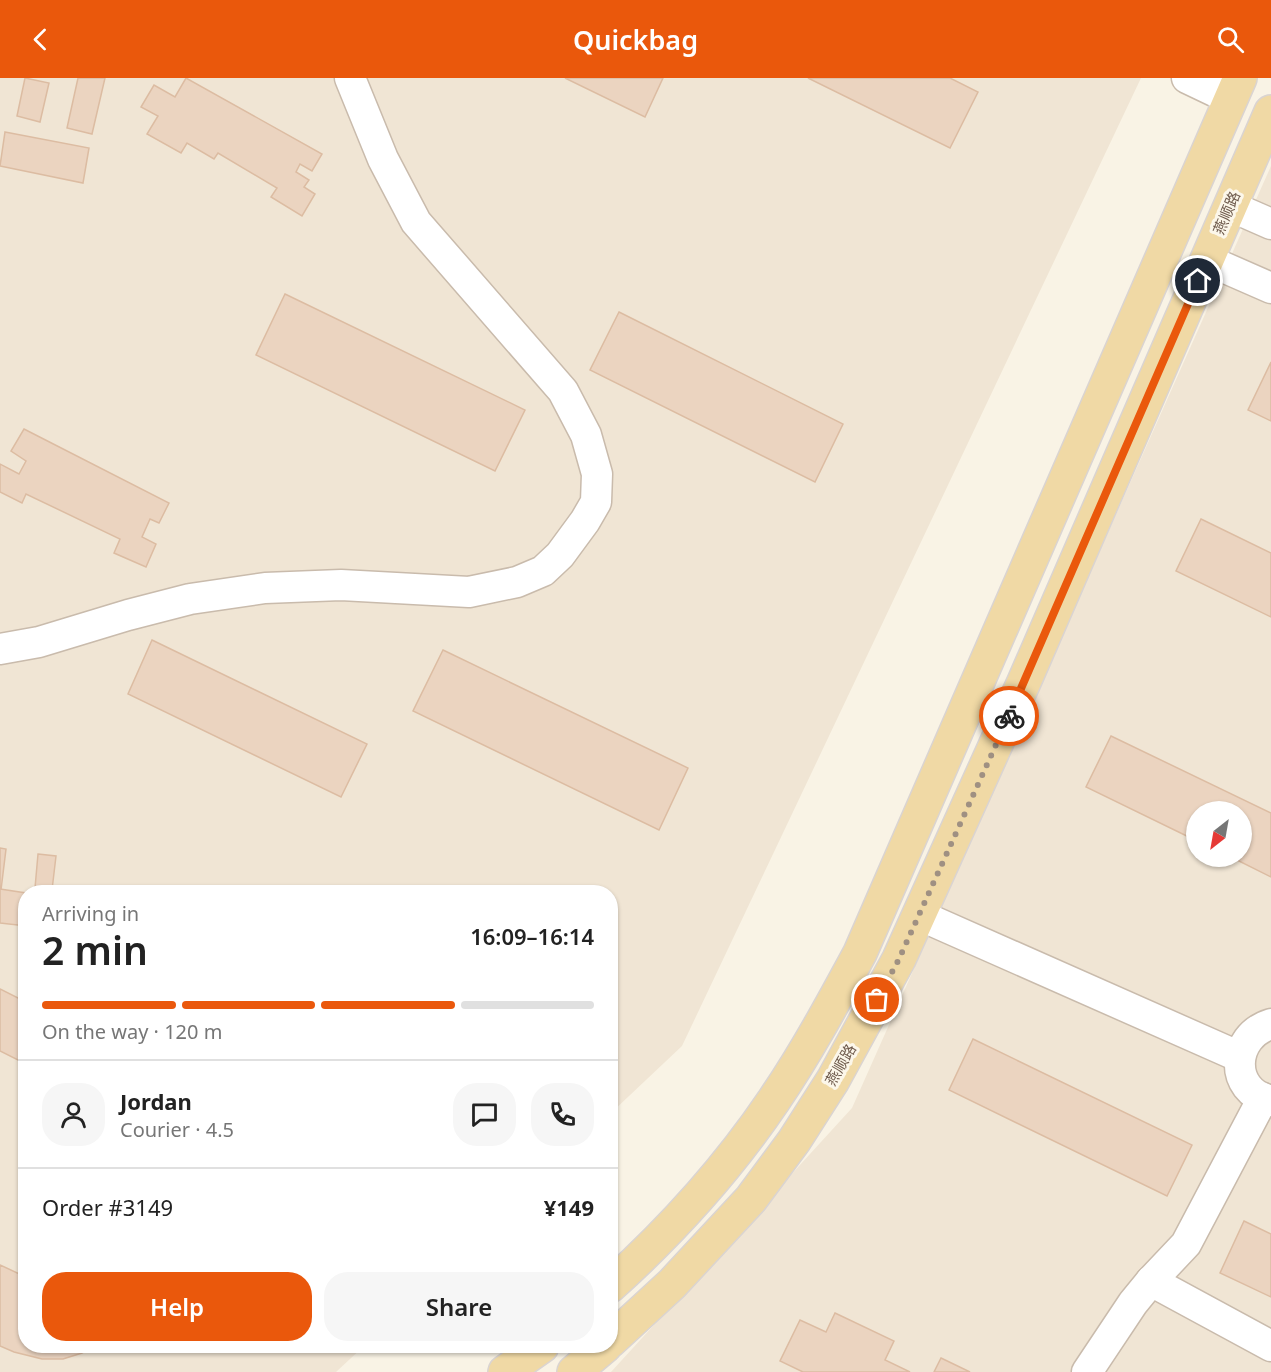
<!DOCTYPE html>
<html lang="en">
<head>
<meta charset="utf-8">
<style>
	body { margin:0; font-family:"Noto Sans","Noto Sans SC",sans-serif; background:#f6f6f6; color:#222; height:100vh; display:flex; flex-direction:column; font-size:22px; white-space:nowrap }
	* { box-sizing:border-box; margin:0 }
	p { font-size:20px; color:#767676 }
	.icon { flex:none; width:33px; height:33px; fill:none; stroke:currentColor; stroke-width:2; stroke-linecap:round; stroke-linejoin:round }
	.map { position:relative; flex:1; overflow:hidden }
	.side { position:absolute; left:18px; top:807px; width:600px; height:468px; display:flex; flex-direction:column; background:#fff; border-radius:24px; box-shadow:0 2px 4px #0004 }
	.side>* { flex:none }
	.needle { width:39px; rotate:211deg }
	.buttons { position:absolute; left:1186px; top:723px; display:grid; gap:12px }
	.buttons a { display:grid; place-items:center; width:66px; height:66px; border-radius:50%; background:#fff; box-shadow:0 2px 4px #0004; font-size:30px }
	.pin { position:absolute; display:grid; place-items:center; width:51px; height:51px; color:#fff; margin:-26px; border:3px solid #fff; border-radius:50%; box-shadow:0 2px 6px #0007 }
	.courier { position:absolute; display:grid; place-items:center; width:60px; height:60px; margin:-30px; border:4px solid #ea580c; border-radius:50%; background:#fff; color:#222; box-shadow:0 2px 8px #0007 }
	.summary em { font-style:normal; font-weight:600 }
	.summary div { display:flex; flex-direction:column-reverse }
	.summary { display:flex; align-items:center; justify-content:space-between; height:102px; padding:0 24px }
	h1 { font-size:39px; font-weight:600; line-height:45px }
	.bar { display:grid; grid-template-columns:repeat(4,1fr); gap:9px 6px; align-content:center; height:72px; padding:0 24px }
	.bar i { height:8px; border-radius:4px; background:#e0e0e0 }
	.bar .on { background:#ea580c }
	.bar p { grid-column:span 4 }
	.line { display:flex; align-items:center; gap:15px; padding:0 24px; border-top:2px solid #e0e0e0 }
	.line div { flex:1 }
	.round { display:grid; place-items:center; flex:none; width:63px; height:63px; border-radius:24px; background:#f6f6f6 }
	.cta { display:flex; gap:12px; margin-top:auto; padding:12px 24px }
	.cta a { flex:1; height:69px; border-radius:24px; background:#ea580c; color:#fff; font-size:24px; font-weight:600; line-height:69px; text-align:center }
	.cta a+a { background:#f6f6f6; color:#222 }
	header { display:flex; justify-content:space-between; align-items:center; height:78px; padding:0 24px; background:#ea580c; color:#fff; font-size:27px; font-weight:600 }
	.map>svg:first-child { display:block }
	.residential { fill:#f0e5d4; fill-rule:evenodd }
	.building { fill:#ebd4c0; stroke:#dcbca2; stroke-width:1.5 }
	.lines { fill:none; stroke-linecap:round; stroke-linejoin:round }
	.minor-casing { stroke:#c9bbac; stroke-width:33 }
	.major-casing { stroke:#dad4d1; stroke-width:36 }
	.minor { stroke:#fff; stroke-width:30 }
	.major { stroke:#f0d9a5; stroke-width:33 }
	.done { stroke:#9f9082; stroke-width:6; stroke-dasharray:0 10.8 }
	.route { stroke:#ea580c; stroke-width:8 }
	.labels { text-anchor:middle; stroke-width:6; stroke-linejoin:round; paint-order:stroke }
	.street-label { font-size:15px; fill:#6f5b4d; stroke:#fcf7ea }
</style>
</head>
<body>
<header><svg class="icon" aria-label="back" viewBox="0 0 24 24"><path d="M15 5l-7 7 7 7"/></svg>Quickbag<svg class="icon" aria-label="search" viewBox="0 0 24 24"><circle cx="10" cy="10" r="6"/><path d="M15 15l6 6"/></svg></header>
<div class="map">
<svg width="1271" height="1294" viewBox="0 0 1271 1294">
	<rect width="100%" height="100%" fill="#f9f3e5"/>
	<g class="residential">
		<polygon points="0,0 1141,0 682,968 611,1035 610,814 26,814 26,1268 364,1268 336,1294 0,1294"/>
		<path d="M1271,88V1294H611L852,1030ZM1197,734H1242V778H1197Z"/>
	</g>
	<g class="building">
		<polygon points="25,0 49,5 40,44 17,38"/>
		<polygon points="78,0 105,0 92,56 67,50"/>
		<polygon points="186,0 322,76 312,93 300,86 296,94 309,102 304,109 315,116 302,138 271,119 277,110 218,75 214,81 187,65 181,75 147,56 158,38 141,29 154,7 175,19"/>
		<polygon points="565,0 663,0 645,39"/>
		<polygon points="808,0 950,0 978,14 950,70"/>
		<polygon points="5,54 89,70 83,105 0,88"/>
		<polygon points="285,216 525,332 495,393 256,277"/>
		<polygon points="619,234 843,346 815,404 590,292"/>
		<polygon points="1271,284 1271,343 1248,332"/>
		<polygon points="24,351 169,425 159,445 150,441 142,459 156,466 146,489 114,475 120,461 26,416 22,425 0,414 0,386 19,396 26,383 11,373"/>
		<polygon points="1201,441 1271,475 1271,539 1176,493"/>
		<polygon points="152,562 367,666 341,719 128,616"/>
		<polygon points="443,572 688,690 659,752 413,633"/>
		<polygon points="1111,658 1271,735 1271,799 1229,778 1242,778 1242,734 1197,734 1197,763 1086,709"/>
		<polygon points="0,770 6,771 1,812 0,811"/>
		<polygon points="38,776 56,778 52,812 35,810"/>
		<polygon points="0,811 26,815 26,848 0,845"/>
		<polygon points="0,911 26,924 26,986 0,973"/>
		<polygon points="973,961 1192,1067 1167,1118 949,1012"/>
		<polygon points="1244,1143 1271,1156 1271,1219 1220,1195"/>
		<polygon points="0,1187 26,1199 26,1268 94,1268 82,1275 63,1281 42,1281 14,1274 0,1268"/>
		<polygon points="835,1235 894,1263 885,1282 910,1294 803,1294 780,1283 800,1242 826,1254"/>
		<polygon points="941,1280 970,1294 934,1294"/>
	</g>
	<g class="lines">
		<g class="minor-casing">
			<g id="minor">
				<polyline points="1187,0 1231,21"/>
				<polyline points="1230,128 1271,146"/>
				<polyline points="1207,182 1271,210"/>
				<polyline points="0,571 39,564 128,537 190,521 265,510 341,507 469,514 517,504 543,493 560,477 585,443 596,424 597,396 586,357 563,313 416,144 383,81 350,0"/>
				<polyline points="919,837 1240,979"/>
				<path d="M1271,946C1231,958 1228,1013 1271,1023"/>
				<polyline points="1151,1203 1271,1268"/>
				<polyline points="1087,1294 1133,1225 1151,1203 1186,1166 1263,1020"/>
			</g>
		</g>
		<g class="major-casing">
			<g id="major">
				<path d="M610,1208C671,1153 728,1090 774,1022C806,975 833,925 860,875L1240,0"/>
				<polyline points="610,1263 672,1206 751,1121 794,1063 833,1002 899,881 1024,604 1271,34"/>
				<polyline points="505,1294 542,1268"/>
				<polyline points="574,1294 605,1268"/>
			</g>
		</g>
		<use href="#minor" class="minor"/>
		<use href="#major" class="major"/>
	</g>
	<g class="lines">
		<polyline class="done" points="877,922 899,881 1009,638"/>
		<polyline class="route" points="1009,638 1198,203"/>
	</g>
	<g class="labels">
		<g class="street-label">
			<text transform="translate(1227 135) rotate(-67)" y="5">燕顺路</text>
			<text transform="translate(841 987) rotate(-60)" y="5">燕顺路</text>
		</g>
	</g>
</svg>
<div class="buttons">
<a><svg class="needle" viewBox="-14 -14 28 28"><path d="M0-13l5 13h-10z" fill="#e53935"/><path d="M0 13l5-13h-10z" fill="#767676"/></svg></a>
</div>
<div class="pin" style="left:877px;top:922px;background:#ea580c"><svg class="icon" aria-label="bag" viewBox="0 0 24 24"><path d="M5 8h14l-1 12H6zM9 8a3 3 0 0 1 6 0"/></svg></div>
<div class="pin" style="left:1198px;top:203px;background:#1f2937"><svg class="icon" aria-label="home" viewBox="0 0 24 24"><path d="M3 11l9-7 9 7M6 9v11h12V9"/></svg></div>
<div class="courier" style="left:1009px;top:638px"><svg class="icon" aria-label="bike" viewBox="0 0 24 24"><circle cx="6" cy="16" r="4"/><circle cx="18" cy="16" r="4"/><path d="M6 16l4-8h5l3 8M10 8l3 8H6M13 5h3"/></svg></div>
<section class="side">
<div class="summary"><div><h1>2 min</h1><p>Arriving in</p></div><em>16:09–16:14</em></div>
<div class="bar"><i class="on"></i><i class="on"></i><i class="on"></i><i></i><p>On the way · 120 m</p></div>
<div class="line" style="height:108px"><a class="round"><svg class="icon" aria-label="person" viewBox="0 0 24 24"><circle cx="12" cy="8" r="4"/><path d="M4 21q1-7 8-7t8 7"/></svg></a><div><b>Jordan</b><p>Courier · 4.5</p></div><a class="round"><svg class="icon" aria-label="chat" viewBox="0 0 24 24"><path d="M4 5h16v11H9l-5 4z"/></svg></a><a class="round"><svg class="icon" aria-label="phone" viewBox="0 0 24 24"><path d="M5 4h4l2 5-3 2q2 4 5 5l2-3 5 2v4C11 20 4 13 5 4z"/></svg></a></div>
<div class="line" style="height:78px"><div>Order #3149</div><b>¥149</b></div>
<div class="cta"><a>Help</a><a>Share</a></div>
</section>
</div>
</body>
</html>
